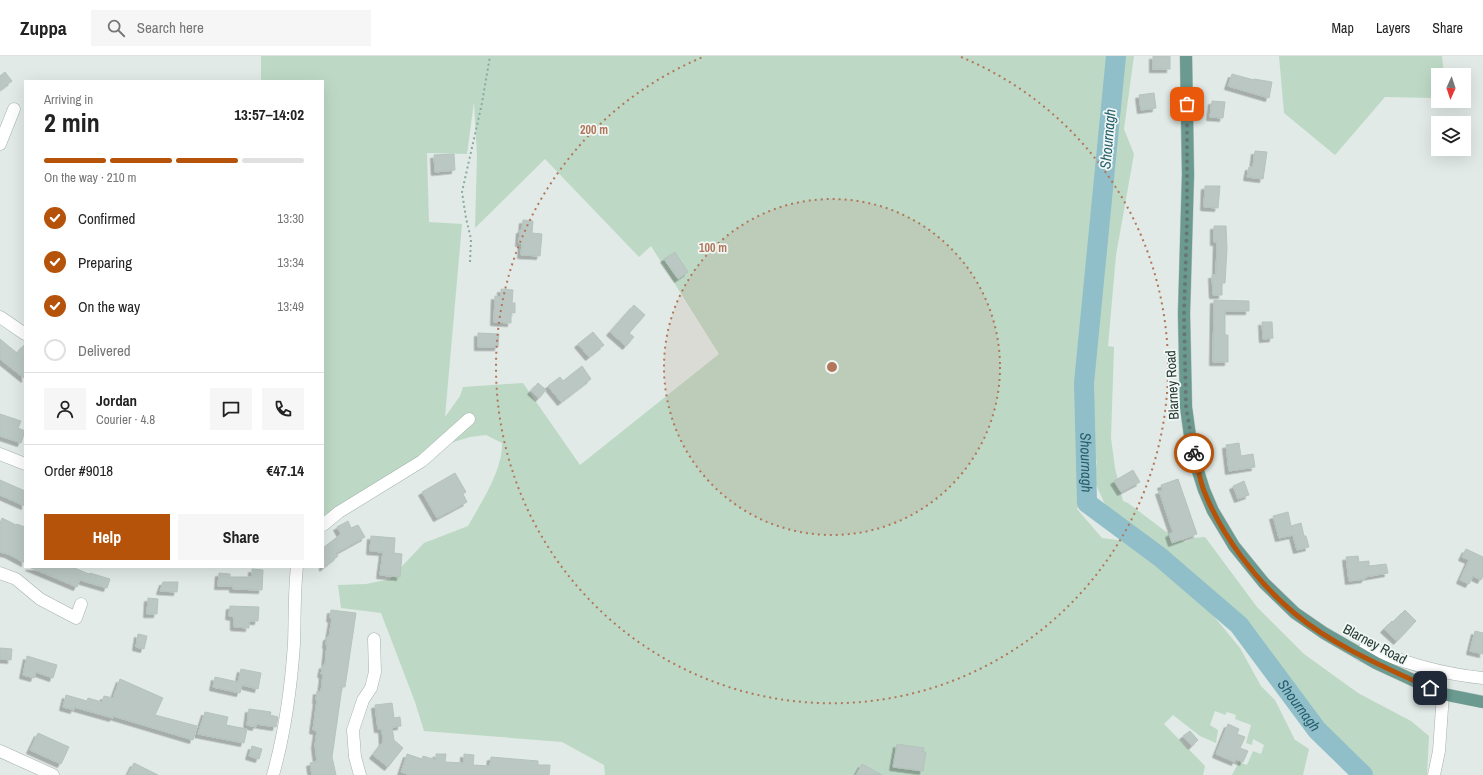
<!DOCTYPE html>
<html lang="en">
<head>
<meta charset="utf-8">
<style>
	body { margin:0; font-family:"Archivo Narrow",sans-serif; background:#f6f6f6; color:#222; height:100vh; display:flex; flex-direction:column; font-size:15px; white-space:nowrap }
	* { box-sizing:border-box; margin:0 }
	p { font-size:13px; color:#767676 }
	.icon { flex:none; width:22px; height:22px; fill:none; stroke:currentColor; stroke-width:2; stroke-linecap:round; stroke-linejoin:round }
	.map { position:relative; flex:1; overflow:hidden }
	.drawer { position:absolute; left:24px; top:24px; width:300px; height:488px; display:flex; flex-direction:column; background:#fff; border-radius:0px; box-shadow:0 4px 16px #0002 }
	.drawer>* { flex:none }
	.needle { width:26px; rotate:183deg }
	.buttons { position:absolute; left:1431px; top:12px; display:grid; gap:8px }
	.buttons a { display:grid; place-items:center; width:40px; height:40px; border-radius:0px; background:#fff; box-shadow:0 4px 16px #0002; font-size:20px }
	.pin { position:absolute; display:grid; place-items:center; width:34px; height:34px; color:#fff; margin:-17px; border-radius:8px; box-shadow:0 2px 6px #0006 }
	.courier { position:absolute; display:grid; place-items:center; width:40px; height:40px; margin:-20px; border:3px solid #b45309; border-radius:50%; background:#fff; color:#222; box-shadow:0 1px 5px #0007 }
	.summary em { font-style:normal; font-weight:700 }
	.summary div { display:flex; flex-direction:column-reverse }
	.summary { display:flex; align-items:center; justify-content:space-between; height:68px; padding:0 20px }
	h1 { font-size:26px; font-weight:700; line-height:30px }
	.bar { display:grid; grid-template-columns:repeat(4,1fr); gap:6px 4px; align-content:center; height:48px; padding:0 20px }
	.bar i { height:5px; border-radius:3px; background:#e0e0e0 }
	.bar .on { background:#b45309 }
	.bar p { grid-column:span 4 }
	.line { display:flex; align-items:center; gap:10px; padding:0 20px; border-top:1px solid #e0e0e0 }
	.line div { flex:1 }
	.round { display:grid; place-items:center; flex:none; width:42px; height:42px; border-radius:0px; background:#f6f6f6 }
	ol { padding:0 20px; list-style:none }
	li { display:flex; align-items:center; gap:12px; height:44px }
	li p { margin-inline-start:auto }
	li .icon { padding:4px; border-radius:50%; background:#b45309; color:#fff; stroke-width:4 }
	li:last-child { color:#767676 }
	li i { width:22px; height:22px; border:2px solid #e0e0e0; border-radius:50% }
	.action { display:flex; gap:8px; margin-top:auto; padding:8px 20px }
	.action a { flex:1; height:46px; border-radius:0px; background:#b45309; color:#fff; font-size:16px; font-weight:700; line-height:46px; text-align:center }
	.action a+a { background:#f6f6f6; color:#222 }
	header { display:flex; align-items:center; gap:24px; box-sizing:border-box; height:56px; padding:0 20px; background:#fff; border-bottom:1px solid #e0e0e0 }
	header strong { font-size:19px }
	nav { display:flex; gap:22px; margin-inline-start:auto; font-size:14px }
	.search { width:280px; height:36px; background:#f6f6f6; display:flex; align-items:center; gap:10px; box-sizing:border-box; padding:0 14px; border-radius:0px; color:#767676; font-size:15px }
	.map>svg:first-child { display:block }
	.green { fill:#bdd9c5; fill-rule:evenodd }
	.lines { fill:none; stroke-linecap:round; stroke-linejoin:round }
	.river { stroke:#90bec9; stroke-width:20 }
	.building { fill:#bac7c3; stroke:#b5c3bd; filter:url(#shadow) }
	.minor-casing { stroke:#a5b1ad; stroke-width:13 }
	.major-casing { stroke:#bdc4c2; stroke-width:13 }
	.path { stroke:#86aaa0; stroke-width:2; stroke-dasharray:2 3; stroke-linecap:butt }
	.minor { stroke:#fff; stroke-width:12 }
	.major { stroke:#6b9a90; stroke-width:12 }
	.done { stroke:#667772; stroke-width:4; stroke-dasharray:0 7.2 }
	.route { stroke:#b45309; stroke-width:5 }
	.ring { fill:none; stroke:#b2765b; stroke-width:2; stroke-dasharray:2 4 }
	.labels { text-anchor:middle; stroke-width:3.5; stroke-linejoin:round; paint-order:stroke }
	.street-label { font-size:14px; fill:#243934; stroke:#f1f7f4 }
	.water-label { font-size:15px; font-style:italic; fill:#255e6d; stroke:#f1f7f4 }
	.centre { fill:#b2765b; stroke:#f1f7f4; stroke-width:2 }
	.ring-label { font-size:12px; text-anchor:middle; font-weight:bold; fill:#b2765b; stroke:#f1f7f4; stroke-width:3.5; stroke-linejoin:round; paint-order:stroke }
</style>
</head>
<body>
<header>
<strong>Zuppa</strong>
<div class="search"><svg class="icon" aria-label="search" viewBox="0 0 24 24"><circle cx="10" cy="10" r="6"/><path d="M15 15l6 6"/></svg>Search here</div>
<nav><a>Map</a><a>Layers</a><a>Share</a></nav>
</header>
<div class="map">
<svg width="1483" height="719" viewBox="0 0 1483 719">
	<defs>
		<filter id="shadow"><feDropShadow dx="-3.5" dy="3.5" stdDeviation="0" flood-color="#0004"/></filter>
	</defs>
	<rect width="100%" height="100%" fill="#e1eae6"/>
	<g class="green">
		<path d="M261,0H1111L1107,27L1114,46L1124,0H1134L1124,73L1134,98L1116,199L1108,290L1114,291L1111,382L1115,412L1123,445L1128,447L1165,475L1185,486L1194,482L1205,481L1257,551L1304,598L1358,637L1411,665L1429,680L1427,719H1372L1364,710L1327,678L1240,563L1197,524L1144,483L1106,451L1094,424L1097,403L1077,453L1102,482L1125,485L1166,516L1212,558L1240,592L1261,630L1275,644L1294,682V683L1309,693L1303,719H1232L1239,706L1247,709L1253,695L1261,698L1264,689L1253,683L1252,689L1246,687L1251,669L1235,663L1236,659L1227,656L1225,659L1215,655L1210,669L1218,674L1216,687L1200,680L1173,659L1164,668L1205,710L1203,719H605L604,709L562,686L424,675L415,646L381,557L341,552L338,529L366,528L390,523L424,487L468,470C481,447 503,414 502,387L486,379L470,381L431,393L384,424L332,454L323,462V25H261ZM474,46L477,100L475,172L545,103L639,201L651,190L719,298L580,409L523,327L463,331L460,340L445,361L462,168L429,166L427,97L467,98Z"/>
		<polygon points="1279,0 1442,0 1444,19 1438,19 1438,41 1433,42 1385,41 1335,99 1284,57"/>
	</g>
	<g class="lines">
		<path class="river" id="s1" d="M1116,0L1084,327L1087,447L1160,501L1239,569L1317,674L1363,719"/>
	</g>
	<g class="building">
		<rect x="1153" y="0" width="17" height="13"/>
		<polygon points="5,16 12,25 0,34 0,20"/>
		<polygon points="1232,18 1254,24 1254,23 1272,26 1269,42 1228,30"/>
		<polygon points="1154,37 1156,52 1141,54 1139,39"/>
		<polygon points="1212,45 1225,46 1223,62 1210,61"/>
		<polygon points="1255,95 1267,96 1263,123 1247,121 1249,111 1253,111"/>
		<polygon points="454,98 455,114 435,116 434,99"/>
		<polygon points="1205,130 1220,130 1218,152 1204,151"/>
		<polygon points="523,164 533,165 532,177 542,178 540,200 521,199 522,187 519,187 520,174 522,174"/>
		<polygon points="1214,170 1226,170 1227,192 1225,227 1222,227 1222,239 1213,239 1212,219 1216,219 1217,186 1214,186"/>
		<polygon points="675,196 688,216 678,223 664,203"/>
		<polygon points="501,233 513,234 512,247 515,247 515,257 511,256 511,267 494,266 495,240 501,241"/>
		<polygon points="1214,244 1249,245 1249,255 1225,255 1225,279 1228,279 1228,306 1213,306"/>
		<polygon points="634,249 645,259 629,277 634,281 626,290 610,276"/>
		<polygon points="1262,266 1272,266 1273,282 1263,283"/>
		<polygon points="593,276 604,289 589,301 578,288"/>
		<polygon points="478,277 499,278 498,291 478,291"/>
		<polygon points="0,283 17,297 25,288 25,323 0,303"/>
		<polygon points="582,310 591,323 561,346 548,330 560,321 563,325"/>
		<polygon points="538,327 546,334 539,342 531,335"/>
		<polygon points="0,358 21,365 18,372 25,375 21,387 0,380"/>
		<polygon points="1239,387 1241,400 1253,398 1255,411 1229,415 1226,389"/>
		<polygon points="1133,414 1140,426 1121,436 1114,425"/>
		<polygon points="455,417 466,436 463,438 467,446 437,462 422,436"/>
		<polygon points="1178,423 1197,478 1172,487 1169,478 1173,476 1159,435 1163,434 1161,429"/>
		<polygon points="0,424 25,435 25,450 0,439"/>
		<polygon points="1244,425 1249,439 1238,443 1233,430"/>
		<polygon points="1288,456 1291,470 1301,467 1304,480 1306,480 1309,491 1297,494 1293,479 1279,482 1273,460"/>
		<polygon points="2,462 16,469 17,468 25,471 25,507 8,498 0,496 0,467"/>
		<polygon points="348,465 351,472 358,469 365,481 336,497 338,500 323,512 323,492 341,478 337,471"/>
		<polygon points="371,480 395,482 394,497 402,498 400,521 380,519 383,496 370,495"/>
		<polygon points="1466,493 1483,501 1483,520 1481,524 1473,520 1469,528 1460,524 1469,504 1462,501"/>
		<polygon points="1358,500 1359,506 1369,505 1369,510 1386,508 1388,517 1365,521 1365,523 1349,525 1346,501"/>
		<polygon points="29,511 72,511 89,518 90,517 110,523 107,532 80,524 77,531"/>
		<polygon points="252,513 263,514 262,534 233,533 233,530 218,530 219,517 230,518 230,521 252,521"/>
		<polygon points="163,526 178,526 177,536 160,535"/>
		<polygon points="148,542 158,543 157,558 147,558"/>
		<polygon points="230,550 259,551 258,565 249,565 249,572 234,571 234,561 229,560"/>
		<polygon points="331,554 356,557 345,631 342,631 332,701 336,719 312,719 310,707 317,705 315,689 317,675 313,674 317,644 316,644 317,635 321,636 323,618 321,618 323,609 325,610 327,589 326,589 327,581 329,581 332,563 330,562"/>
		<polygon points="1405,554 1416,565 1397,585 1384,573 1392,565 1393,566"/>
		<polygon points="1475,575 1483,577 1483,598 1470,595"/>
		<polygon points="138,578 147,580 144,593 136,591"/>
		<polygon points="0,592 12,593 11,604 0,603"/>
		<polygon points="27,600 57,609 53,622 36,616 34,622 23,619"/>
		<polygon points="241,613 261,617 258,633 242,629 240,637 213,631 215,621 238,626"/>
		<polygon points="120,623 163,642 155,659 197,670 193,684 113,660 113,662 74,651 74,654 63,651 66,639 87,645 88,642 102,646 104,640 113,642"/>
		<polygon points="392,647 394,662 400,661 401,670 392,671 394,684 403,692 388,711 373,699 383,686 382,673 378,673 375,649"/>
		<polygon points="249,653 271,656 270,659 278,661 276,671 256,668 256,671 247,669"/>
		<polygon points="205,656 228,661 226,669 247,673 244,687 198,678"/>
		<polygon points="1228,668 1239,673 1237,678 1245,681 1240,692 1248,695 1243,706 1236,703 1235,706 1216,698"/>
		<polygon points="1190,675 1198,684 1192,690 1183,680"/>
		<polygon points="38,677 69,691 61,708 30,694"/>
		<polygon points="897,688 924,692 923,696 926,696 923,715 893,711"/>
		<polygon points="252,690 262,693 259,703 249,700"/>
		<polygon points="407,698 422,703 423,700 436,704 436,698 446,698 445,706 464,707 464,698 474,699 473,709 490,710 491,701 538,705 538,709 550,709 549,719 410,719 401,716"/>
		<polygon points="134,707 158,719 128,719"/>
		<polygon points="862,708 882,719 856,719"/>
	</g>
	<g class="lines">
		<g class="minor-casing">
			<g id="minor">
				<polyline points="0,88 14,53"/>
				<polyline points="0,261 25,278"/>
				<polyline points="0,398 25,408"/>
				<polyline points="323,469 339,456 422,405 469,363"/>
				<polyline points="0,517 16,523 40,543 76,562 81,548"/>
				<path d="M1361,599L1365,592C1405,606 1440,618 1483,622"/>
				<polyline points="0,695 53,719"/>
				<path d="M273,719C285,676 291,632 294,588C295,562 294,537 297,511"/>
				<polyline points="360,719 355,701 353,674 363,644 371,632 375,616 374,583"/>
				<polyline points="1434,719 1439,695 1443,638"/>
			</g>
		</g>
		<g class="major-casing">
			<polyline id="major" points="1186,0 1188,118 1184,258 1186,351 1190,380 1198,415 1204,434 1213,455 1234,490 1264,527 1295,557 1324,577 1376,607 1443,638 1483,646"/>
		</g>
		<polyline class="path" points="470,206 471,183 466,162 462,136 482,47 490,0"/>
		<use href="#minor" class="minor"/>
		<use href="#major" class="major"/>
	</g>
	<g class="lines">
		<polyline class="done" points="1187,48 1187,166 1184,258 1186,351 1194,397"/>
		<path class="route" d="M1194,397C1198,410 1199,422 1204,435C1222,480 1256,525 1294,557C1332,589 1384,611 1430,632"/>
	</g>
	<circle cx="832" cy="311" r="168" fill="#b2765b" fill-opacity=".12"/>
	<g class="ring">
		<circle cx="832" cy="311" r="168"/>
		<path d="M961 1A336 336 0 1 1 703 1"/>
	</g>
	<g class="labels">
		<g class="street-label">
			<text transform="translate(1172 329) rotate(-93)" y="5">Blarney Road</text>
			<text transform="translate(1375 588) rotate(28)" y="5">Blarney Road</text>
		</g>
		<g class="water-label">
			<text transform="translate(1108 83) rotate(-85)" y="5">Shournagh</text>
			<text dy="5" stroke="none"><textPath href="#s1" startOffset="408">Shournagh</textPath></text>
			<text dy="5" stroke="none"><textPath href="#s1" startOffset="744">Shournagh</textPath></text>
		</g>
	</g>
	<circle cx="832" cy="311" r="6" class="centre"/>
	<g class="ring-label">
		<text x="594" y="78">200 m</text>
		<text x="713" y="196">100 m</text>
	</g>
</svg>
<div class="buttons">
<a><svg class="needle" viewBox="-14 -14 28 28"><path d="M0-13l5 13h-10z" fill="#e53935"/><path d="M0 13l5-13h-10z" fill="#767676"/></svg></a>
<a><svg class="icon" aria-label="layers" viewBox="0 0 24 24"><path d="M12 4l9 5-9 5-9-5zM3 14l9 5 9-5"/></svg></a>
</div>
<div class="pin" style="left:1187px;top:48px;background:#ea580c"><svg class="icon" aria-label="bag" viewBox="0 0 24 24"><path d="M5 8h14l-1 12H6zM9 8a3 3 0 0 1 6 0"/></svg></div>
<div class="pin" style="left:1430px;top:632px;background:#1f2937"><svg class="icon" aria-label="home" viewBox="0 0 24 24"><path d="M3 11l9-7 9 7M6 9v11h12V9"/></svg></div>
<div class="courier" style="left:1194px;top:397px"><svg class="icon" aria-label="bike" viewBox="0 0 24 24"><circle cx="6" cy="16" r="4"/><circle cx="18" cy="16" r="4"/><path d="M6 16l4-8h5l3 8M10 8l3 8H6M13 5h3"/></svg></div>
<section class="drawer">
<div class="summary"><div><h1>2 min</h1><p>Arriving in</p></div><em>13:57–14:02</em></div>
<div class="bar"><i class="on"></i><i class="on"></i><i class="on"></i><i></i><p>On the way · 210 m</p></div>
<ol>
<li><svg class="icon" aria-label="check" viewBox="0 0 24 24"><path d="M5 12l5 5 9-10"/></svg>Confirmed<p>13:30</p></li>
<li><svg class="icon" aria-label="check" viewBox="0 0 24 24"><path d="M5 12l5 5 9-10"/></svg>Preparing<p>13:34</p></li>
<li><svg class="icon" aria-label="check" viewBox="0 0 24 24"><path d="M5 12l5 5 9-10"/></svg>On the way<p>13:49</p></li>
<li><i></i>Delivered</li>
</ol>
<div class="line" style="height:72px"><a class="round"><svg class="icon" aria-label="person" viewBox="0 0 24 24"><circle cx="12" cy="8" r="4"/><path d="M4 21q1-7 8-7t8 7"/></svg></a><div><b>Jordan</b><p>Courier · 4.8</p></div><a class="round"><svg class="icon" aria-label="chat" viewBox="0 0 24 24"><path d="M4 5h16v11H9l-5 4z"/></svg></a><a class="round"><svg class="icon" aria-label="phone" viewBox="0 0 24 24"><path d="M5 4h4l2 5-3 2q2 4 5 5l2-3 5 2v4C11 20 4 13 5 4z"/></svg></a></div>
<div class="line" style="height:52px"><div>Order #9018</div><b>€47.14</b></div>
<div class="action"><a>Help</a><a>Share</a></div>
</section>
</div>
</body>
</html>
